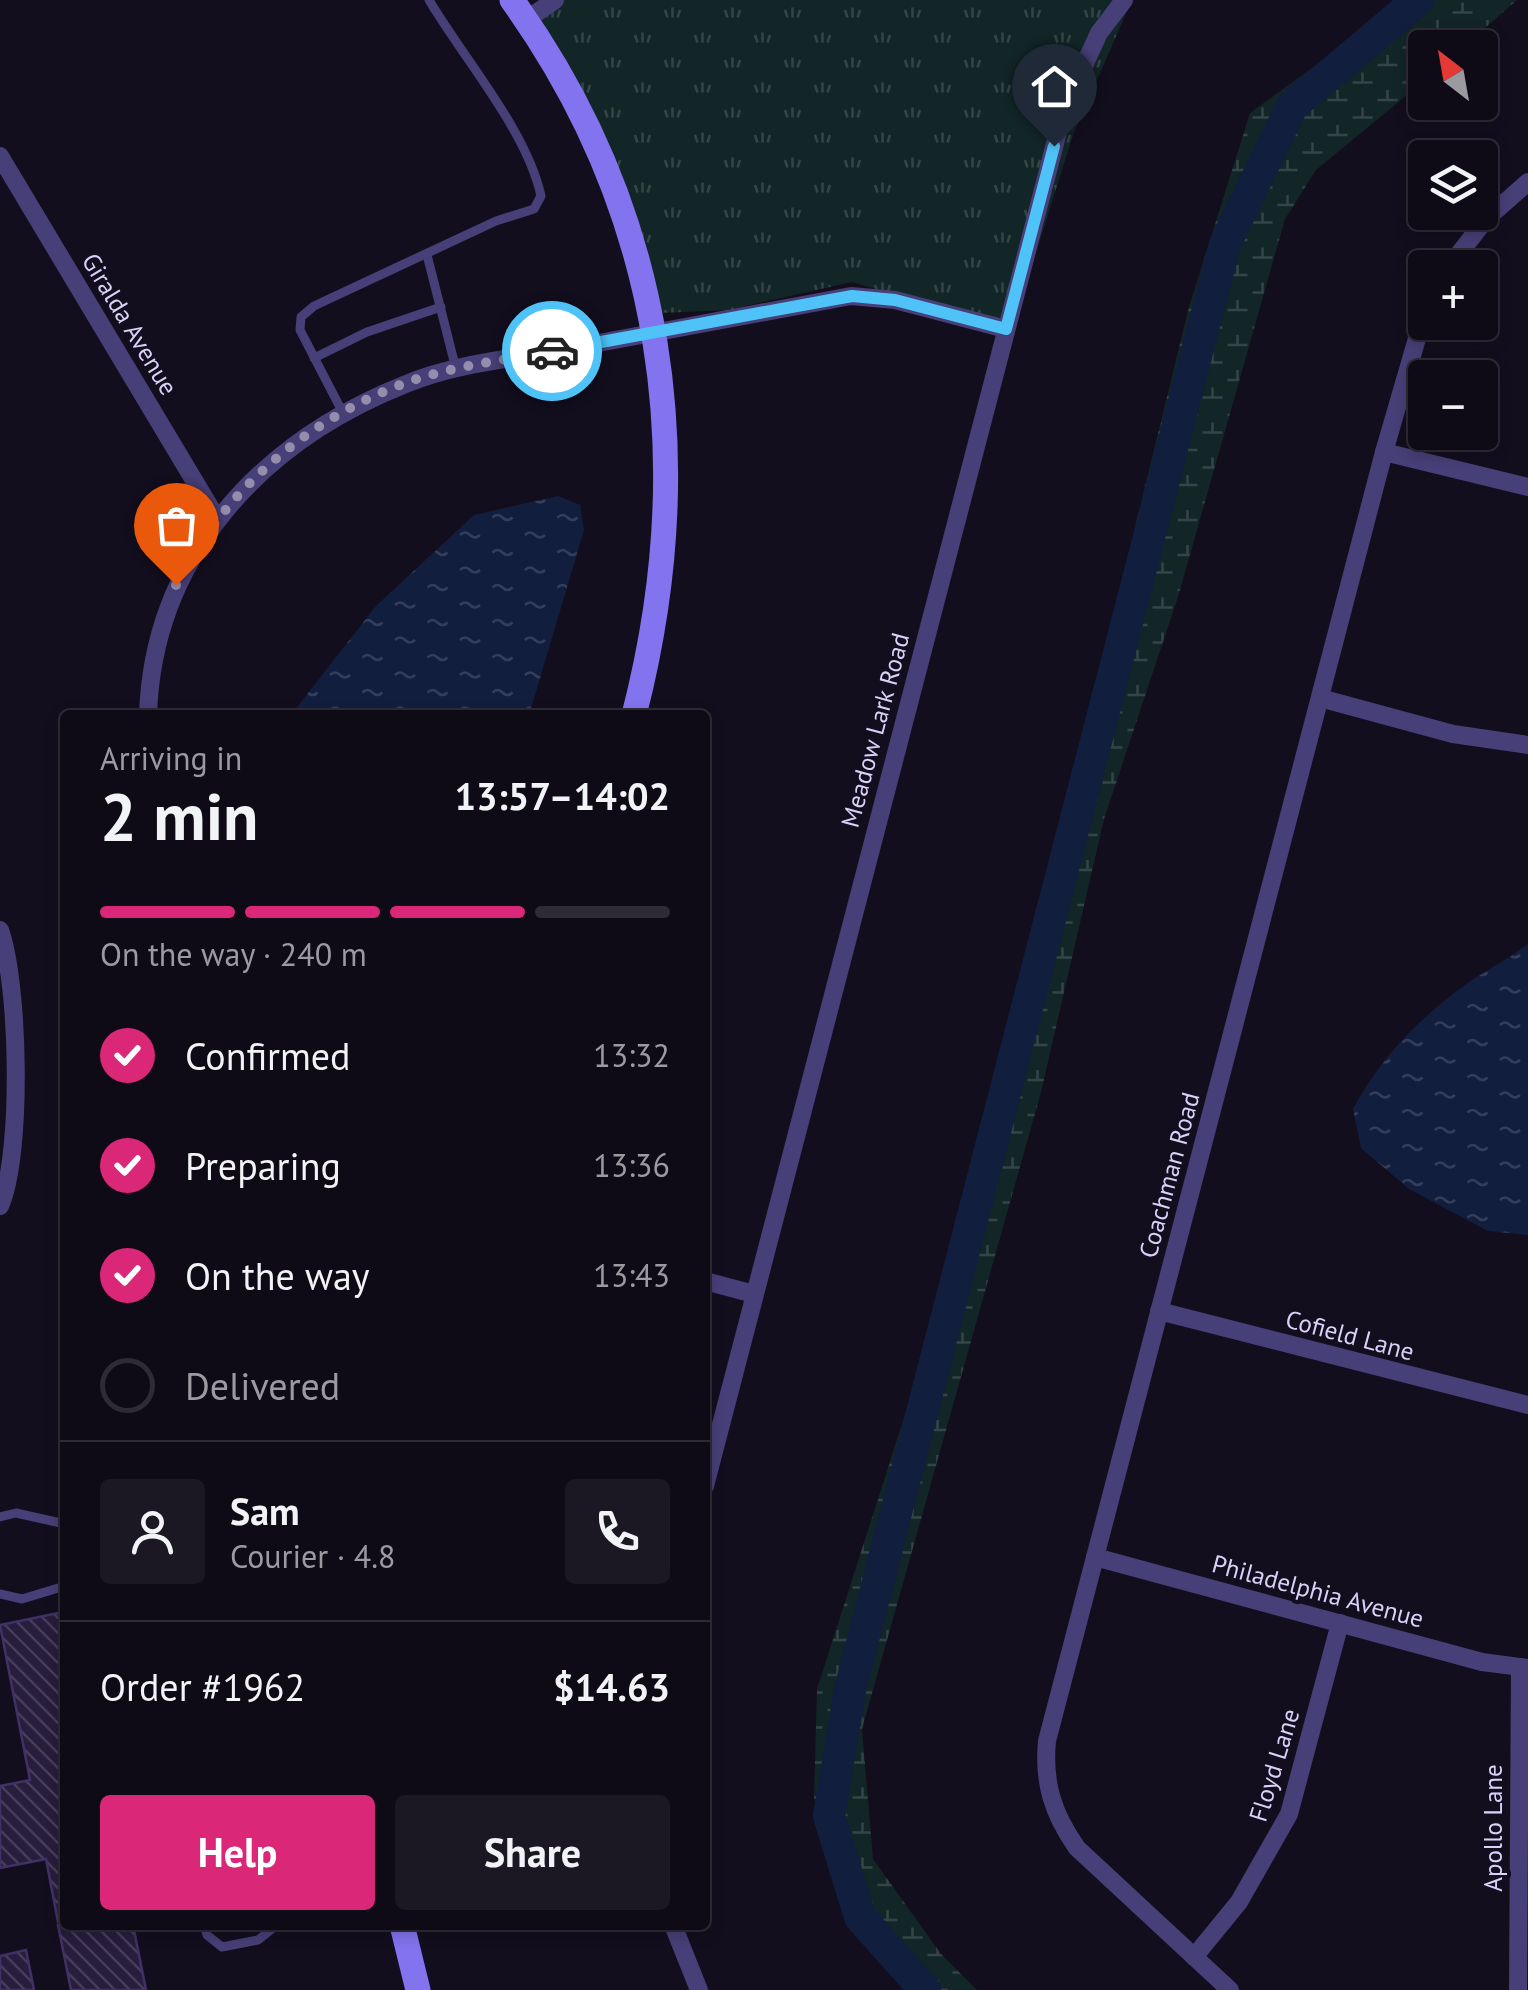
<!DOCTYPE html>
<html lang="en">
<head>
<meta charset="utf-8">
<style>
	body { margin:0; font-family:"PT Sans",sans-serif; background:#1c1823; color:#f1f3f6; height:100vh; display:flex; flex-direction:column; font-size:38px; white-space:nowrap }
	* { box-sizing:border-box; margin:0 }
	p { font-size:32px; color:#9b9aa1 }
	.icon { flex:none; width:55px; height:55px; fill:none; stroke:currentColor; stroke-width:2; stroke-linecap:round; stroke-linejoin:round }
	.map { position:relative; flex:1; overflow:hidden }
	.drawer { position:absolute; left:60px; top:710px; width:650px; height:1220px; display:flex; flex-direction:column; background:#0e0a16; border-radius:10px; box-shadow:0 5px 15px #0003,0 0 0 2px #2e2b35 }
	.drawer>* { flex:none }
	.needle { width:65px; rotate:329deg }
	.buttons { position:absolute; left:1408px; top:30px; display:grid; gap:20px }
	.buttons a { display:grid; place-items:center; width:90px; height:90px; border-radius:10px; background:#0e0a16; box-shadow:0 5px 15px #0003,0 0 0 2px #2e2b35; font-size:50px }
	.pin { position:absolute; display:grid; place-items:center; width:85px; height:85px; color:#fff; margin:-102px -42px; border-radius:50% 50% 50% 0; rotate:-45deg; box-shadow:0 0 10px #0007 }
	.pin .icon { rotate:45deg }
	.courier { position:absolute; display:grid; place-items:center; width:100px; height:100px; margin:-50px; border:8px solid #4fc3f7; border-radius:50%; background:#fff; color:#222; box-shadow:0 2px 12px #0007 }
	.head em { font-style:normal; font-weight:800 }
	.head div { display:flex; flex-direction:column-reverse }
	.head { display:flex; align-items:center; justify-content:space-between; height:170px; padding:0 40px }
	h1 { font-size:65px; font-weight:800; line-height:75px }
	.bar { display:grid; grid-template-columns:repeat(4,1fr); gap:15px 10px; align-content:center; height:120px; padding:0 40px }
	.bar i { height:12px; border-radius:8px; background:#2e2b35 }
	.bar .on { background:#db2777 }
	.bar p { grid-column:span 4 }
	.line { display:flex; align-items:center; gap:25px; padding:0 40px; border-top:2px solid #2e2b35 }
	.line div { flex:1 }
	.round { display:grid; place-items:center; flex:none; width:105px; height:105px; border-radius:10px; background:#1c1823 }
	ol { padding:0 40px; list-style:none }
	li { display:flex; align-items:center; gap:30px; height:110px }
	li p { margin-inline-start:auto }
	li .icon { padding:10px; border-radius:50%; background:#db2777; color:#fff; stroke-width:4 }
	li:last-child { color:#9b9aa1 }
	li i { width:55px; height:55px; border:5px solid #2e2b35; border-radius:50% }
	.cta { display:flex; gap:20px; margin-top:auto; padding:20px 40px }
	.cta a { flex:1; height:115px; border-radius:10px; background:#db2777; color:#fff; font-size:40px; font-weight:800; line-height:115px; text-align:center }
	.cta a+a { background:#1c1823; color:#f1f3f6 }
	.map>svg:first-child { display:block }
	.wetland { fill:url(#wetland-marsh) }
	.park { fill:url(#park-tufts) }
	.water { fill:url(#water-ripples) }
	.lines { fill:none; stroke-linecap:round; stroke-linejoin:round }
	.river { stroke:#121e3e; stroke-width:32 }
	.building { fill:url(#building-back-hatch); stroke:#423166; stroke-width:2.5 }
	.lane { stroke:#473f77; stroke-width:9 }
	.street { stroke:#473f77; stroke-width:18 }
	.secondary { stroke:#8373ee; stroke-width:25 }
	.done { stroke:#948dac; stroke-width:10; stroke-dasharray:0 18 }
	.route { stroke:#4fc3f7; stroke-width:12 }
	.labels { text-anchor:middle; stroke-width:8; stroke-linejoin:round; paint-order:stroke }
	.street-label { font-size:25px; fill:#dad1f9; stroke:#130e1e }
</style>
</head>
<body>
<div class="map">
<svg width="1528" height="1990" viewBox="0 0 1528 1990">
	<defs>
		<pattern id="wetland-marsh" width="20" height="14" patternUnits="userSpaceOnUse" patternTransform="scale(2.5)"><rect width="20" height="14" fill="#122527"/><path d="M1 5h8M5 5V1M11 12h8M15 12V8" fill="none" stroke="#344447"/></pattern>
		<pattern id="park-tufts" width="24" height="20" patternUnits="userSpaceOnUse" patternTransform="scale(2.5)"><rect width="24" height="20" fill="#122527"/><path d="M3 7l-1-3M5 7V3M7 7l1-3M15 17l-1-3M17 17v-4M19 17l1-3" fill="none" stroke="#344447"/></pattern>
		<pattern id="water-ripples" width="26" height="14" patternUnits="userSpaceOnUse" patternTransform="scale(2.5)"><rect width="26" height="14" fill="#121e3e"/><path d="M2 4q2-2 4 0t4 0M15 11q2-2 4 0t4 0" fill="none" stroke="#343e5b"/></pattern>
		<pattern id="building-back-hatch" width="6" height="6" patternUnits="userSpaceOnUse" patternTransform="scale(2.5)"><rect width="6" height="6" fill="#271d3c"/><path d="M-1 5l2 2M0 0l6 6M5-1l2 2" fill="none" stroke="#463d59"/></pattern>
	</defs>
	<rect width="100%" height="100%" fill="#130e1e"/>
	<polygon class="wetland" points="1406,0 1517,0 1463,47 1425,48 1425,80 1316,170 1285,219 1178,597 1104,819 1041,1092 862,1729 873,1859 941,1954 977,1990 921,1990 838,1900 814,1798 817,1689 958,1250 1189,307 1250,113"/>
	<polygon class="park" points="546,0 1129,0 1131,2 1073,135 1012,329 852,282 728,310 661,313 535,16"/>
	<g class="water">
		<polygon points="558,496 580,505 584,530 529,715 291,715 376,606 474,515"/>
		<path d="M1528,944V1235L1488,1231L1409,1189L1361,1148L1353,1109C1381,1057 1420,1017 1468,983C1488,969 1509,959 1528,944Z"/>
	</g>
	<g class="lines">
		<polyline class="river" points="925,1990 860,1917 829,1816 850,1690 1225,244 1292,106 1418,0"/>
	</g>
	<g class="building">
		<polygon points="63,1612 65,1922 58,1922 46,1859 0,1868 0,1786 30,1780 0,1625"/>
		<polygon points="58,1925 133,1925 146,1990 71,1990"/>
		<polygon points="26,1950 34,1990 0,1990 0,1956"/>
	</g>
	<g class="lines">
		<g class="lane">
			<polyline points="427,255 456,369"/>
			<polyline points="314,358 367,332 441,307"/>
			<path d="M344,415L300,330L301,317L314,306L496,221L534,209L541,196C527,131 464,59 429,0"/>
			<polyline points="0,1517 16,1513 65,1524"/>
			<polyline points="0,1594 22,1599 65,1586"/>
			<polyline points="204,1925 207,1935 222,1947 258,1940 277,1925"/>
		</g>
		<g class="street">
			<polyline points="526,20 555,0"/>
			<polyline points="0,156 216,517"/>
			<polyline points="1448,268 1486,219 1528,182"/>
			<polyline points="1384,452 1528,487"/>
			<polyline points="1320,698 1453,734 1528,745"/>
			<path d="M148,715C153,556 262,441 406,384C454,364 509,359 561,350C658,332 754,314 851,296L895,300L1006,329"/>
			<path d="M0,930C19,984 23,1154 0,1206"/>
			<polyline points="705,1281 754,1294"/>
			<polyline points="1159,1311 1528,1405"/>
			<polyline points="705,1486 1064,109 1099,33 1124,0"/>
			<polyline points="1095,1557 1482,1662 1528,1668"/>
			<polyline points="673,1925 699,1990"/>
			<polyline points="1194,1957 1239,1902 1289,1814 1340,1623"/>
			<path d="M1230,1990L1077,1848C1053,1814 1043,1783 1047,1741L1384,452L1425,311"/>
			<polyline points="1518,1990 1520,1667"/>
		</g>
		<g class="secondary">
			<path d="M512,0C666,214 699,463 634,715"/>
			<polyline points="402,1925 418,1990"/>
		</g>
	</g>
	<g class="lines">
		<path class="done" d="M176,585C225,490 307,419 408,382C454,366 504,360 552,351"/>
		<polyline class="route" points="552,351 852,296 895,300 1006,329 1054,146"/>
	</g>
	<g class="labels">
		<g class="street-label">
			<text transform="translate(130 324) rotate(59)" y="9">Giralda Avenue</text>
			<text transform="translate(875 730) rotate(-75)" y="9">Meadow Lark Road</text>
			<text transform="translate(1169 1175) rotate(-75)" y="9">Coachman Road</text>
			<text transform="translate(1350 1335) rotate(15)" y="9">Cofield Lane</text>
			<text transform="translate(1318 1591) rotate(15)" y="9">Philadelphia Avenue</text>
			<text transform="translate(1274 1765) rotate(-73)" y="9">Floyd Lane</text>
			<text transform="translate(1493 1828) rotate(-90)" y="9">Apollo Lane</text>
		</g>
	</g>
</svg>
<div class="buttons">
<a><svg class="needle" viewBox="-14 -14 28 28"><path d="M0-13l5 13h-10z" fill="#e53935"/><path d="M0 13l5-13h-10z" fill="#9b9aa1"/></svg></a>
<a><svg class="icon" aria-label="layers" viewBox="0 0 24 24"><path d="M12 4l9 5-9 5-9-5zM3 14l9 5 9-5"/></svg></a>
<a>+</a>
<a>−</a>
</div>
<div class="pin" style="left:176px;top:585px;background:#ea580c"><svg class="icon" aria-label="bag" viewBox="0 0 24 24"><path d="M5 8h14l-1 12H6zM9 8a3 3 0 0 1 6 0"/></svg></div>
<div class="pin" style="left:1054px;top:146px;background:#1f2937"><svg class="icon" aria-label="home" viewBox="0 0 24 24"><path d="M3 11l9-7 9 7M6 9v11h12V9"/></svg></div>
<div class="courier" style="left:552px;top:351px"><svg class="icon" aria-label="car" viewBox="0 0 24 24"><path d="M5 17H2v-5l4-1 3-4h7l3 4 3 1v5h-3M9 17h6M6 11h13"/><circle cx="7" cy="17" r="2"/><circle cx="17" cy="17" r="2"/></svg></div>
<section class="drawer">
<div class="head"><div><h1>2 min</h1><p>Arriving in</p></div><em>13:57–14:02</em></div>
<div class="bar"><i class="on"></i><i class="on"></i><i class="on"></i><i></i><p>On the way · 240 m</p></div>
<ol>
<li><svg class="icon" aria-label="check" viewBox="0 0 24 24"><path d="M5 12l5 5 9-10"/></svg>Confirmed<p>13:32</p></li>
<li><svg class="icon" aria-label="check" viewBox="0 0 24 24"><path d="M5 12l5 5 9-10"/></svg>Preparing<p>13:36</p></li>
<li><svg class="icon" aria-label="check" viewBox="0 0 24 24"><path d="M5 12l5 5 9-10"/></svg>On the way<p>13:43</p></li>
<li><i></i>Delivered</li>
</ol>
<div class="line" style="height:180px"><a class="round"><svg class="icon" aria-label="person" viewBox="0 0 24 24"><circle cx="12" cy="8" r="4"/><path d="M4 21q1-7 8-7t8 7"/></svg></a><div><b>Sam</b><p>Courier · 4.8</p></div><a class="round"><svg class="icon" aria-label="phone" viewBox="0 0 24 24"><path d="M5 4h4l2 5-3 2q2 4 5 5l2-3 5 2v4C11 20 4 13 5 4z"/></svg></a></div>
<div class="line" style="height:130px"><div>Order #1962</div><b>$14.63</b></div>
<div class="cta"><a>Help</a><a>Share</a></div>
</section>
</div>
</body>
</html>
